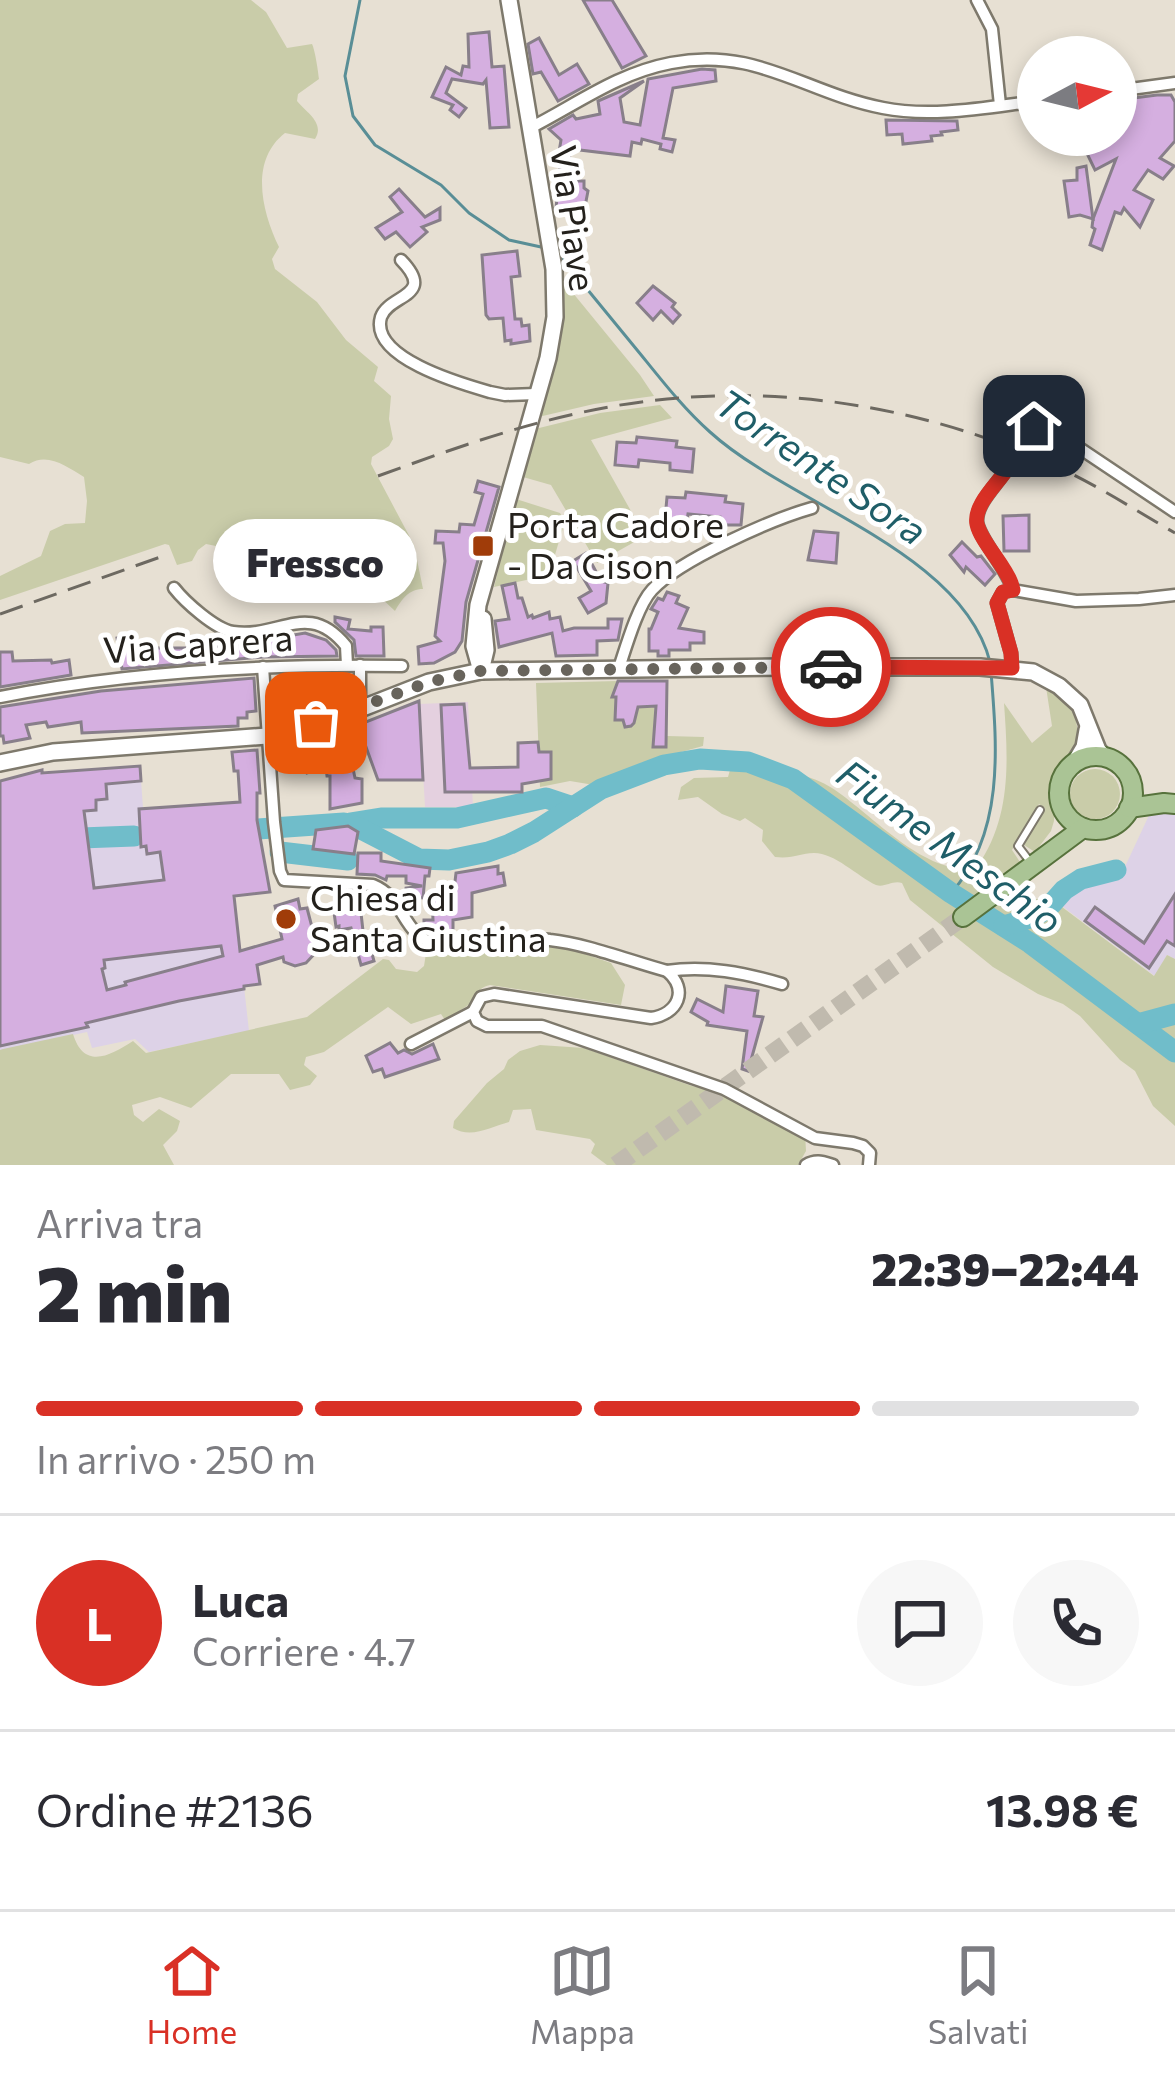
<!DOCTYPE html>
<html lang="it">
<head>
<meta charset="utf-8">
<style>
	body { margin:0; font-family:Commissioner,sans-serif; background:#f7f7f7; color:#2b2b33; height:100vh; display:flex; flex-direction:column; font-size:45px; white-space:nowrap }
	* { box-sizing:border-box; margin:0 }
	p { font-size:39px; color:#7c7c81 }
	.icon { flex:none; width:66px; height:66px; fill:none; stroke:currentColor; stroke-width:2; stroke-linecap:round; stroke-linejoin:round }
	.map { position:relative; height:1165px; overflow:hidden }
	.sheet { display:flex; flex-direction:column; background:#fff; flex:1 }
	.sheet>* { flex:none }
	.needle { width:78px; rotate:83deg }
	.controls { position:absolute; left:1017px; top:36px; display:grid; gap:24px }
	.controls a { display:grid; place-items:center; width:120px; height:120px; border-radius:50%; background:#fff; box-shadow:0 6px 18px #0003; font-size:60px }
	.pin { position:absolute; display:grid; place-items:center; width:102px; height:102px; color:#fff; margin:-51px; border-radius:24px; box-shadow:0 6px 18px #0006 }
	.courier { position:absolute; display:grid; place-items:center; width:120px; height:120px; margin:-60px; border:9px solid #d93025; border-radius:50%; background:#fff; color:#222; box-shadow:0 3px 15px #0007 }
	.bubble { position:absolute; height:84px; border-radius:42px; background:#fff; box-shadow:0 6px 18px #0003; font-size:39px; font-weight:800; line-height:84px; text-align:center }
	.head em { font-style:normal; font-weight:800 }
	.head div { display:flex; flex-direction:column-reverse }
	.head { display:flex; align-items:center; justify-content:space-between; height:204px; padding:0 36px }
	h1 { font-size:78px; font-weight:800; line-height:90px }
	.bar { display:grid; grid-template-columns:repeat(4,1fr); gap:18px 12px; align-content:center; height:144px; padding:0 36px }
	.bar i { height:15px; border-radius:9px; background:#e1e1e2 }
	.bar .current { background:#d93025 }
	.bar p { grid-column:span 4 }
	.line { display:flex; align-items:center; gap:30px; padding:0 36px; border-top:3px solid #e1e1e2 }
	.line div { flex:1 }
	.round { display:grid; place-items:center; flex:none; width:126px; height:126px; border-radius:63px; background:#f7f7f7 }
	.dock { display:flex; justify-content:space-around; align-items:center; height:168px; border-top:3px solid #e1e1e2; background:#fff; font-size:33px; color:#7c7c81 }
	.dock a { display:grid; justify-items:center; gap:6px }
	.dock .current { color:#d93025 }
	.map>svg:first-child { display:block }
	.industrial { fill:#ddd2e7 }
	.education { fill:#e4d0df }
	.green { fill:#c9cca9 }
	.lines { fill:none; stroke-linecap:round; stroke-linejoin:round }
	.stream { stroke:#598e96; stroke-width:3 }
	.river { stroke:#70bdca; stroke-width:21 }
	.building { fill:#d5afe0; stroke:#887f8a; stroke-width:3; fill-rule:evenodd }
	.primary-tunnel { stroke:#c0baae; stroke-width:18; stroke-dasharray:18 9; stroke-linecap:butt }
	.lane-casing { stroke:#7e796c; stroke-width:10 }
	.street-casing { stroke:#7e796c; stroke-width:15 }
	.secondary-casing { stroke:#7e796c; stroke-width:20 }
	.primary-casing { stroke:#57723c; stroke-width:22 }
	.lane { stroke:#fff; stroke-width:6 }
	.street { stroke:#fff; stroke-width:10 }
	.secondary { stroke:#fff; stroke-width:15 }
	.primary { stroke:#aac495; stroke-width:18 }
	.rail { stroke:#6d6961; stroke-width:3; stroke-dasharray:24 12; stroke-linecap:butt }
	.done { stroke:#68645c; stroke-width:12; stroke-dasharray:0 21.6 }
	.route { stroke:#d93025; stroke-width:15 }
	.poi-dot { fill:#a03c09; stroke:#fff; stroke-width:4.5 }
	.labels { text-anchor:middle; stroke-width:10; stroke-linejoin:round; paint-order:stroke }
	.street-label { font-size:36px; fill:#24211c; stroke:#fff }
	.poi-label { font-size:36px; fill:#24211c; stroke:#fff; text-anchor:start }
	.water-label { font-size:39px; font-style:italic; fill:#1f5e68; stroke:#fff }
</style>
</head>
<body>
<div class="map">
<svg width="1175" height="1165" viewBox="0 0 1175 1165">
	<rect width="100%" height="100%" fill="#e7e0d3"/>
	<g class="industrial">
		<polygon points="140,766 143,808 257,801 259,832 270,892 234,897 249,1031 149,1052 135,1039 92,1048 87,1032 0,1051 0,781 42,770 43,773"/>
		<polygon points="1151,811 1175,813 1175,959 1167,955 1155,976 1062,906 1075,891 1093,879 1123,871"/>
	</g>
	<polygon class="education" points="468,702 473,807 425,807 419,704"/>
	<g class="green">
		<path d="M0,0H251L266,12L287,48L312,44C315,50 318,70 319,79L298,94L297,101C307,113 325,123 315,139L285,133C249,161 262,212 279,247L272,259L275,269L317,302L346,340L378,367L374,381L391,396L389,419L393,439L389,446L372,457L371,464L414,545L423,589C409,589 402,599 395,611L379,596L337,597L264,579L235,555L221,547L206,544L198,550L192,561L177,565L169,545L165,544L0,600V576L41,556L50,531L65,524L85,523L87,501L84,477C67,467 48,452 29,464L0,457Z"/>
		<polygon points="559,276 640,375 654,396 594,404 534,418"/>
		<polygon points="660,405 672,418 591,440 645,536 597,563 551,485 523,477 528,459 531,430 600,413"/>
		<polygon points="516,499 560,513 565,521 549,575 494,587"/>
		<polygon points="618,681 613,696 616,697 616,720 623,720 626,726 630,726 634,722 634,707 660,707 659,717 655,718 653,746 666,746 667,736 704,737 703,746 641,763 594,785 570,781 540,787 536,683"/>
		<path d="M1046,687L1074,710L1079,737L1077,746L1055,782L1054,821L1051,831L1035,852L1024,845L1045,808L1039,804L1012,850L1020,862L997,880C1017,894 1025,902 1050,898L1154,976L1167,955L1175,959V1126L1153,1106L1135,1071L1120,1060L1080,1016L1063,1004L1038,994L993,967L910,900L902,883C892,880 885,888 876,885C857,876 835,853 814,853C800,853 794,859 775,857L762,841L763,830L745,818L740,821L722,814L698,797L678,800L681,787L694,778L728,777L732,763C764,767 803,770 832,788C871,813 927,879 977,867C1012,817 1008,760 1004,703L1032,743L1052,726Z"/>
		<circle cx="1095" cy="794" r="25"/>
		<path d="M550,942L611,963L625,985L621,1005L490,985C475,988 478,999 467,1006C460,1011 452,1015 445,1020L441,1014L411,1024L388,1007L324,1052L306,1057L304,1065L317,1076L310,1085L290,1090L279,1074H231L191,1108L160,1097L132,1105L134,1115L143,1122L159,1109L180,1121L177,1131L163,1145L174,1165H0V1050L3,1049L73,1034C84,1070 110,1056 133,1041L146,1053L307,1017L383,959L389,960L396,969L417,972L424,966L427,947L445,952Z"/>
		<path d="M540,1045L584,1048L692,1086L717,1091L805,1133L806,1151L798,1165H607L591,1153L595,1144L590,1139L536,1130L531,1109L513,1110L509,1122C491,1127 471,1139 453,1128L454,1121L487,1083L504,1069L508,1060L520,1051Z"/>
	</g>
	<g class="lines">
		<g class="stream">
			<polyline points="360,0 345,76 353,116 375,145 441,185 469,213 509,240 541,247"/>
			<path d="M560,256C587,289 615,323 642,356C663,382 685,410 710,432C789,504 962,551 990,662"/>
			<path d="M951,893C1005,833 997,746 991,672"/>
		</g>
		<g class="river">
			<polyline points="350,823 381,818 457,818 546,798 573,807"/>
			<polyline points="258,829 344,823 361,829 419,859 449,860 488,852 510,844 534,832 601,789 664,765 700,759 748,762 793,779 951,893 1030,943 1175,1052"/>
			<polyline points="81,838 134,836"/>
			<polyline points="280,852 348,860"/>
			<polyline points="1004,926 1033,917 1048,908 1064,890 1081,879 1116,870"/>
			<polyline points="1138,1024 1175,1014"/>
		</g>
	</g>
	<g class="building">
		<polygon points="583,0 612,0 646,56 622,68"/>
		<polygon points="489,32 492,67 504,66 509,127 490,128 486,80 483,84 452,79 446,93 466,108 459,117 450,110 453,105 432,97 446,67 461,75 463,66 469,67 468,34"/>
		<polygon points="539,38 559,75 577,64 589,84 558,101 541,72 533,74 528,44"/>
		<polygon points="702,69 715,70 716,81 673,88 663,138 675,140 672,152 660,149 661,144 642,139 641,144 632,142 630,156 571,149 569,160 558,158 561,140 549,129 573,115 576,119 600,114 598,101 644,81 620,98 624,122 640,125 648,79"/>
		<polygon points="1157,95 1171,95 1175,102 1175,141 1160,158 1174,166 1163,179 1148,170 1134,190 1153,200 1140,227 1124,208 1121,214 1115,212 1102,250 1090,245 1095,229 1092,227 1093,219 1116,159 1095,170 1078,135 1118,135 1118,100"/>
		<polygon points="886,120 957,121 958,130 941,132 942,135 931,136 932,141 903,144 902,134 887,135"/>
		<polygon points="561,158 577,162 576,181 584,181 584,188 588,191 582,222 572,219 575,210 556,208"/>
		<polygon points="1086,166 1093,219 1080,215 1069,217 1064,181 1077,180 1077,168"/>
		<polygon points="399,189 425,217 440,208 440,220 422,227 427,232 410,247 396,232 385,239 376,228 402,212 390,197"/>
		<polygon points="517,251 520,276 511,277 515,319 521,319 522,326 529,325 530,341 511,344 511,340 505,341 503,318 489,319 486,315 482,255"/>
		<polygon points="653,286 675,303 672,307 680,315 673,323 661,311 653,320 637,303"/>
		<polygon points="637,437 677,441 676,447 694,449 692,472 670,470 670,463 639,460 638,467 615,465 617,442 636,443"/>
		<polygon points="478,481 499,487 466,602 462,641 455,652 434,663 419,664 418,647 440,641 435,636 445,561 443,543 435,543 436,531 459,532 460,524 474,525 483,494 475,492"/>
		<polygon points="686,492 726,496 725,502 743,504 741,525 719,525 720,517 688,514 687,521 665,519 667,497 685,498"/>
		<polygon points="1029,515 1029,551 1004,551 1003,516"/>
		<polygon points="814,531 838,533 836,563 808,560"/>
		<polygon points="962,542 977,557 981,556 995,574 985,585 966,567 964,572 950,555"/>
		<polygon points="586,553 601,581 608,583 606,603 588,613 579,598 591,591 573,561"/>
		<polygon points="515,583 518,598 522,598 528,617 532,615 533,618 549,612 550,619 560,617 563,631 574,628 608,628 608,619 622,619 618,640 597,641 597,655 556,656 552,633 499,647 495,621 509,619 502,586"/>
		<polygon points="667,592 679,596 676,603 688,608 679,628 704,632 704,643 690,643 690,650 669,650 669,656 658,656 658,651 649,651 649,629 651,629 658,612 651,609 658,598 663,600"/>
		<polygon points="335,617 350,620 348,629 371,631 371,627 383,627 384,656 356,656 354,640 335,622"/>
		<polygon points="305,633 326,640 336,650 337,656 263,657 122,669 117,638 130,636 131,642 151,643 150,648 193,648 229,646"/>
		<polygon points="0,652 12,652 13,661 51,660 52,663 69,660 71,675 0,687"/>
		<polygon points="254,678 256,711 247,712 247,718 238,718 238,726 82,733 81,722 48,727 46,722 26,725 30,738 4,743 3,736 0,736 0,707 101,691"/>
		<polygon points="618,681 667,681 666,747 653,747 656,706 638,707 634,723 631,726 625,727 623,720 615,720 616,697 612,697"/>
		<polygon points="419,701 423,780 378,780 358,725"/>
		<polygon points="464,704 470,768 518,767 518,743 538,742 539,752 551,752 551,779 522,784 522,792 445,792 441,705"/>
		<polygon points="363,739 362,756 351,759 355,778 362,779 362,803 330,809 330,776 327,776 326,767 307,773 302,759 311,756 310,753"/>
		<path d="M257,750L260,793H257V820L270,892L234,896L240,951L282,939L275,906L298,899L300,909L307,908L318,950L306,963L295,966L284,962L283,957L257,965L260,984L244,986V989L179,1001L86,1023L88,1027L0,1046V781L42,770V773L140,766L141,781L106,784L107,799L96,800V810L84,811L94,888L164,880L160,852L147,854L146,846L141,847L139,809L240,802L238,771H234L232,752ZM221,946L223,956L125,982L126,985L107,990L102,969L105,968L104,960Z"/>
		<polygon points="348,826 358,832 354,854 313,849 316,830"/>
		<polygon points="358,853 381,853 381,861 430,868 429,876 425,876 423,898 405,897 406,888 422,886 406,883 406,876 387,876 386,880 375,875 357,874"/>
		<polygon points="498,866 498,874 503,873 505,885 472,893 472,917 453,920 453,937 431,932 424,927 424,920 433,920 432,897 449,896 449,890 454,890 456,873"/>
		<polygon points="1175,894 1175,946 1167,941 1149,968 1085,921 1095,907 1144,943"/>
		<polygon points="359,895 364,940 368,939 374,961 361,965 351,928 339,930 339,926 336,927 333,905 344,903 343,897"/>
		<polygon points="726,986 758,991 754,1016 763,1017 748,1071 742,1069 747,1031 707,1025 708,1022 691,1012 697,999 723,1012"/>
		<polygon points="390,1043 398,1053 404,1050 412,1054 433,1044 439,1059 385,1077 382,1069 373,1072 366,1056"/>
	</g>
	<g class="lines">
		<polyline class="primary-tunnel" points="616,1165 963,917"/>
		<g class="lane-casing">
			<polyline id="lane" points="1031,863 1018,846 1040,810"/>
		</g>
		<g class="street-casing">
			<g id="street">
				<polyline points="977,0 992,29 1000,105"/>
				<polyline points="1116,91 1175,83"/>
				<path d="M530,128C577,104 618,73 671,63C756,46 805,93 883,108C933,118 988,107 1038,101"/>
				<path d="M401,260C437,297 389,294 381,317C369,358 462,384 490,392L505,395L536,394"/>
				<path d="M174,588C185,602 215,629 233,632C279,639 308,599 346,646L347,665"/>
				<path d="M1013,590C1007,568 978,538 977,521C977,502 997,485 1006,470C1014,458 1017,437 1030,428C1038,423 1040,425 1048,427L1175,512"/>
				<polyline points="1013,590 1076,601 1139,599 1175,595"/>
				<path d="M263,667L274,822L280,871L284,880L373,885C407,899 400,936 439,945C474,953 514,935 550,940C587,944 630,961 667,971C706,965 745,973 782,984"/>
				<path d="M619,668C626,647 638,605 652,590C679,560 773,519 812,508"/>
				<polyline points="1012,668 1011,653 997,603 1003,592 1013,590"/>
				<path d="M0,697C132,671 268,664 402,666"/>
				<polyline points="360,709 360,665"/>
				<path d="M667,971C689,990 678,1014 651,1018L494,994L481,997L473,1012L477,1021L487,1026H542L724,1089L815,1138L853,1143L863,1146L870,1153L869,1165"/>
				<polyline points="411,1044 473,1012"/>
				<path d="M806,1165C816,1159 823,1162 833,1165"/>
			</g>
		</g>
		<g class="secondary-casing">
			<g id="secondary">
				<polyline points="481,671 474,646 478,605 548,358 555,317 554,269 509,0"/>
				<polyline points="481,671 486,650 483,619"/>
				<polyline points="1075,762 1084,747 1087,730"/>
				<polyline points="0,763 53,752 267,736 360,709 429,682 481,671 787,667 980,667 1033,672 1059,686 1080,705 1098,750 1104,757"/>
			</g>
		</g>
		<g class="primary-casing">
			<g id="primary">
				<circle cx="1096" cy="793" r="37"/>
				<polyline points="1129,808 1164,803 1175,804"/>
				<polyline points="963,917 1083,828"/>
			</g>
		</g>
		<use href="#lane" class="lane"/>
		<use href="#street" class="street"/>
		<use href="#secondary" class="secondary"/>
		<use href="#primary" class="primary"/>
		<g class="rail">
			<path d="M378,476C444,452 510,428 579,413C739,377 907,398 1055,466C1097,485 1135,510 1175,533"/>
			<polyline points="0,614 166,555"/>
		</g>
	</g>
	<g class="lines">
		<polyline class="done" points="316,723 429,682 481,671 831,667"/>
		<path class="route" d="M831,667L1012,668L1011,653L997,603L1003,592L1013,590L1011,583C1004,564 981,542 977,524C973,504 1000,482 1009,466C1017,450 1020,436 1034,426"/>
	</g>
	<g class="poi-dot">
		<rect x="471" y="534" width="24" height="24" rx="6"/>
		<circle cx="286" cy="919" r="12"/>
	</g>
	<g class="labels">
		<g class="street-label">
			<text transform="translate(573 218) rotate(82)" y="13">Via Piave</text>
			<text transform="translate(198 644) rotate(-4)" y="13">Via Caprera</text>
		</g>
		<g class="poi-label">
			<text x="507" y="538">Porta Cadore<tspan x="507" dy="41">- Da Cison</tspan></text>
			<text x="310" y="911">Chiesa di<tspan x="310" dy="41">Santa Giustina</tspan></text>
		</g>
		<g class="water-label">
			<text transform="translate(821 467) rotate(34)" y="14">Torrente Sora</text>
			<text transform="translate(950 847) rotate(36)" y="14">Fiume Meschio</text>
		</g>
	</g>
</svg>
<div class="controls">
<a><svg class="needle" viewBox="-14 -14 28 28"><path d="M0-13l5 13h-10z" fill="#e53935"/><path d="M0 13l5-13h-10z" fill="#7c7c81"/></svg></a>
</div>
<div class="pin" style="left:316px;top:723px;background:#ea580c"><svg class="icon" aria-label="bag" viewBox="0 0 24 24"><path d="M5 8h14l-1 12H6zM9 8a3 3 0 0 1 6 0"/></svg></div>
<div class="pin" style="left:1034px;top:426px;background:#1f2937"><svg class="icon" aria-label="home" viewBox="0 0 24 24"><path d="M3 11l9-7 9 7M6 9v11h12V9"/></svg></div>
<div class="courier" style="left:831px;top:667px"><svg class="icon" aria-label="car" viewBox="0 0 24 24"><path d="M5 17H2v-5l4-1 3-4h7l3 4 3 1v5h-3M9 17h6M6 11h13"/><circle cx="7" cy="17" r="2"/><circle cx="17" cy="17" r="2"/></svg></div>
<div class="bubble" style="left:213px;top:519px;width:204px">Fressco</div>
</div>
<section class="sheet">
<div class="head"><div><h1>2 min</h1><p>Arriva tra</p></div><em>22:39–22:44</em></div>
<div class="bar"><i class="current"></i><i class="current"></i><i class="current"></i><i></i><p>In arrivo · 250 m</p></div>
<div class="line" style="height:216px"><b class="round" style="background:#d93025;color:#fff">L</b><div><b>Luca</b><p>Corriere · 4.7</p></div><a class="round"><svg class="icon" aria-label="chat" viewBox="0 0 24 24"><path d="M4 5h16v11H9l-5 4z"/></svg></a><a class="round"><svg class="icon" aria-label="phone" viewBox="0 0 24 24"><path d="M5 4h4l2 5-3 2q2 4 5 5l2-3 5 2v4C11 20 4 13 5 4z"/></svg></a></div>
<div class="line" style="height:156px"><div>Ordine #2136</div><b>13.98 €</b></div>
</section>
<nav class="dock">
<a class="current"><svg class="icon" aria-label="home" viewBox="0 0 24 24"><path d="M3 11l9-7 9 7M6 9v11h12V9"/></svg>Home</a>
<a><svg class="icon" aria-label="map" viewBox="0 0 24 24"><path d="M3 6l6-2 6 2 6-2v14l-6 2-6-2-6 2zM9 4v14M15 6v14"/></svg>Mappa</a>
<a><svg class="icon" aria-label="saved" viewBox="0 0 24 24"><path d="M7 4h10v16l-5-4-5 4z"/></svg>Salvati</a>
</nav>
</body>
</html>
